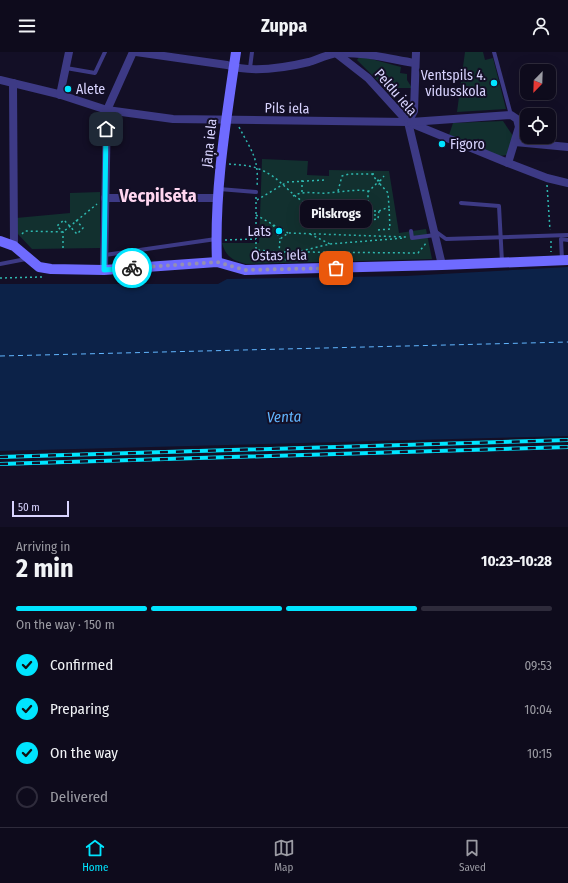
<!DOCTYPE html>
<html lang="en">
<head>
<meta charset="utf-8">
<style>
	body { margin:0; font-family:"Fira Sans Condensed",sans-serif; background:#1c1929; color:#f1f3f6; height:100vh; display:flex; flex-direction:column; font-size:15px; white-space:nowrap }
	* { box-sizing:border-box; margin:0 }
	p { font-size:13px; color:#9b9ba3 }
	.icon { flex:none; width:22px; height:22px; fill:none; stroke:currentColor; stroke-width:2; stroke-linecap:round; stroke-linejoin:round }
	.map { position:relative; height:475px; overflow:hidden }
	.sheet { display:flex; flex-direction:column; background:#0e0b1c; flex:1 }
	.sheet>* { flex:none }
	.needle { width:26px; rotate:203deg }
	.tools { position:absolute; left:520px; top:12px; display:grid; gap:8px }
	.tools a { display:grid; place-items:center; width:36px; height:36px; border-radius:8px; background:#0e0b1c; box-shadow:0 4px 16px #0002,0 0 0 1px #2e2b3b; font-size:20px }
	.scale { position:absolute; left:12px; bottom:10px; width:57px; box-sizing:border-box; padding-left:4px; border:2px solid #d9d4ff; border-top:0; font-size:11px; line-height:14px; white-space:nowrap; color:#d9d4ff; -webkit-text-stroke:3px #130f26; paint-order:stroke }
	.pin { position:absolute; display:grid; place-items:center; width:34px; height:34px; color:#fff; margin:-17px; border-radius:8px; box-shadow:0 2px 6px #0006 }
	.courier { position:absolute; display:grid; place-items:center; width:40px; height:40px; margin:-20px; border:3px solid #00e5ff; border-radius:50%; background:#fff; color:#222; box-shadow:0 1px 5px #0007 }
	.bubble { position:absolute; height:28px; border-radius:8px; background:#0e0b1c; box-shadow:0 4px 16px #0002,0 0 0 1px #2e2b3b; font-size:13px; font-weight:700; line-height:28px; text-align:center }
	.summary em { font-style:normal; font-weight:700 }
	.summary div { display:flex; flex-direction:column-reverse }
	.summary { display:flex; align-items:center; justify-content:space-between; height:68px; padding:0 16px }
	h1 { font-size:26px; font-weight:700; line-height:30px }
	.bar { display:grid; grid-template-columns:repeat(4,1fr); gap:6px 4px; align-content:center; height:48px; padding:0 16px }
	.bar i { height:5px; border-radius:3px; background:#2e2b3b }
	.bar .active { background:#00e5ff }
	.bar p { grid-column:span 4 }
	ol { padding:0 16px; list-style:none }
	li { display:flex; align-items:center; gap:12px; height:44px }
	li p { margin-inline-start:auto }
	li .icon { padding:4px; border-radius:50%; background:#00e5ff; color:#111; stroke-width:4 }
	li:last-child { color:#9b9ba3 }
	li i { width:22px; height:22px; border:2px solid #2e2b3b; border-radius:50% }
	header { display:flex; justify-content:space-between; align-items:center; height:52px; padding:0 16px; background:#0e0b1c; font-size:18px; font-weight:700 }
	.tab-bar { display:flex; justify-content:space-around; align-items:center; height:56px; border-top:1px solid #2e2b3b; background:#0e0b1c; font-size:11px; color:#9b9ba3 }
	.tab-bar a { display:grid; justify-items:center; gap:2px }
	.tab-bar .active { color:#00e5ff }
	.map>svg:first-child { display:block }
	.green { fill:#12302f }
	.water { fill:#0c2248 }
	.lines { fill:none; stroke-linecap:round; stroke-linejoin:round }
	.ferry { stroke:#62b6ff; stroke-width:1; stroke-dasharray:5 4; stroke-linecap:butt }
	.path { stroke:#2fb8b0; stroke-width:1.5; stroke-dasharray:2 3; stroke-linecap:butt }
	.lane { stroke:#3d3a85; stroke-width:4 }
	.street { stroke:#3d3a85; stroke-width:8 }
	.secondary { stroke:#6f6bff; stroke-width:10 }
	.rail-casing { stroke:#00e5ff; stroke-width:4 }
	.rail { stroke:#130f26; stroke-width:2.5; stroke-dasharray:8; stroke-linecap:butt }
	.done { stroke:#948fb3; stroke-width:4; stroke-dasharray:0 7.2 }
	.route { stroke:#00e5ff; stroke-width:5 }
	.poi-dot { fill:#00e5ff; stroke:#130f26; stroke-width:1.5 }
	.labels { text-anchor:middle; stroke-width:4; stroke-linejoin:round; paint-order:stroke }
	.poi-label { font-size:14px; fill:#d9d4ff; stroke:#130f26; text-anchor:end }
	.street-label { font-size:14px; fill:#d9d4ff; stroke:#130f26 }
	.water-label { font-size:15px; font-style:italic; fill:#62b6ff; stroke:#130f26 }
	.district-label { font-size:18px; font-weight:bold; fill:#ffd6f0; stroke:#130f26 }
</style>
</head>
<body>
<header><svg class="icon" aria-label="menu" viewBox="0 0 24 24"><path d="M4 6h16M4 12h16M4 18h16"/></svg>Zuppa<svg class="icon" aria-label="person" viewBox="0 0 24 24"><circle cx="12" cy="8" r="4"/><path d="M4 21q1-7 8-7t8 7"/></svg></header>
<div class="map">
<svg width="568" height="475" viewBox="0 0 568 475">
	<rect width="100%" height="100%" fill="#130f26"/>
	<g class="green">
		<polygon points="465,0 483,0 485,8 493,6 506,57 457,60"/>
		<polygon points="360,4 401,15 400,21 407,22 407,28 412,36 399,36 388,39 357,8"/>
		<polygon points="503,69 513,84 507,103 500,104 449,83 453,71"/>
		<path d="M262,107L308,109L307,123L329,124V118L389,119L399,181L426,177L432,207L246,212C232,208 226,205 222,191H259Z"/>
		<polygon points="100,140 100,196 32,197 17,181 16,166 70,161 70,141"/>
	</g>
	<polygon class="water" points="568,215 568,384 0,399 0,232 218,232 227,227 406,224"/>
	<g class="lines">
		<polyline class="ferry" points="0,304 568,290"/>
		<g class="path">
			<path d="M239,75C252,100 259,106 257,135"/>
			<path d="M229,112C239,113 250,113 259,117C288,128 293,155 330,159"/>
			<polyline points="372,122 377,122"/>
			<polygon points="378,128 381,130 379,132 377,130"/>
			<polyline points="380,129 384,124"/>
			<polyline points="547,133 550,178"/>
			<polyline points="338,139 342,124 349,122 372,122 377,129"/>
			<polyline points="302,140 302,128"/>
			<polyline points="368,140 377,131"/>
			<path d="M293,144C304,138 315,142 327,141C341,140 354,137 368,139V173"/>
			<polyline points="256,145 256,198 279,200 280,187 288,181 406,185"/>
			<polyline points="257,148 287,130 326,128"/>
			<polyline points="369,159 379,159 389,155 388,141 380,132"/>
			<polyline points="256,163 288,181"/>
			<polyline points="369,163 379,163"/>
			<polyline points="369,168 378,167 379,159"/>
			<polyline points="273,173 280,187"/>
			<polyline points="378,178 390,177 389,155"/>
			<polyline points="22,182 25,179 63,180 97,152"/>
			<polyline points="310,182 330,192"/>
			<polyline points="225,188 256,187"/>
			<polyline points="551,189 551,200"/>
			<polyline points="63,196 63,180 57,174 64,168 77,182 83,176 76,168"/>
			<polyline points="301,199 330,192 404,186"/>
			<polyline points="263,200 273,209"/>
			<polyline points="279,200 297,200"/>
			<polyline points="285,208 299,200 418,201 427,190"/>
			<polyline points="0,226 42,225"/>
		</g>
		<g class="lane">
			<polyline points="494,0 511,63"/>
			<polyline points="66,16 95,21 105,0"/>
			<polyline points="250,16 252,0"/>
			<polyline points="219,137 256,140"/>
			<polyline points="461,151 499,154 502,210"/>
			<polyline points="411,179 412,186 435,183"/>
			<polyline points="435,179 446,187 568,183"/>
			<polyline points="105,203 216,187"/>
			<polyline points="562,208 561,187 568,188"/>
			<polyline points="0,212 26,207"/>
		</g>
		<g class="street">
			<path d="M136,0L227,13C251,21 284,16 309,10C318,7 329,2 338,1C364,0 390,7 415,11"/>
			<polyline points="336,1 368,26 408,70 442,213"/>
			<polyline points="0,28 58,42 107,58 173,67 408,70 508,111 547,126 568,131"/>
			<polyline points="13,31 14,194"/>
			<polyline points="60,43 69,0"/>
			<polyline points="408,70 414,59 416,0"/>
			<polyline points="411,70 511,63 517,67 519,75 508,111"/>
			<polyline points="515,90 568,95"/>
			<polyline points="105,146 218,146"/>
			<polyline points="104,218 107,58 133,0"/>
		</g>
		<g class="secondary">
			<polyline points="0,189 14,194 39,215 51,217 104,218 217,210 245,218 442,213 568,208"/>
			<path d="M217,210C214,139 226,69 236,0"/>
		</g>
		<g class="rail-casing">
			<g id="rail">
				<polyline points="0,405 568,388"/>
				<polyline points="0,412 568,395"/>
			</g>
		</g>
		<use href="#rail" class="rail"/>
	</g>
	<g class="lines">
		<polyline class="done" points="132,216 217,210 245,218 336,216"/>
		<polyline class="route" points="106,77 104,218 132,216"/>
	</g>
	<g class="poi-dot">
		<circle cx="494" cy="31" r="4"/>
		<circle cx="68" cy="37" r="4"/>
		<circle cx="442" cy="92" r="4"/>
		<circle cx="279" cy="179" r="4"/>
	</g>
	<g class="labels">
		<g class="poi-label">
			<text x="486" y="28">Ventspils 4.<tspan x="486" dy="16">vidusskola</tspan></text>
			<text x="76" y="42" text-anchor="start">Alete</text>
			<text x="450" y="97" text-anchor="start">Figoro</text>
			<text x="271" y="184">Lats</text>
		</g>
		<g class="street-label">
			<text transform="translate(396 40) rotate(49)" y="5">Peldu iela</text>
			<text transform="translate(287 56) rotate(1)" y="5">Pils iela</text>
			<text transform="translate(209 91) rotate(-84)" y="5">Jāņa iela</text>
			<text transform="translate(279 203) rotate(-1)" y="5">Ostas iela</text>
		</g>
		<g class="water-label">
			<text transform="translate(284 365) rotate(-2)" y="5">Venta</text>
		</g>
		<g class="district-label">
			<text x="158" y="150">Vecpilsēta</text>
		</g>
	</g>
</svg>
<div class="tools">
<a><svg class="needle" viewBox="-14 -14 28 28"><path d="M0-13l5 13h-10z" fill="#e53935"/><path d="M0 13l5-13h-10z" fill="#9b9ba3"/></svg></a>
<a><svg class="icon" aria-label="locate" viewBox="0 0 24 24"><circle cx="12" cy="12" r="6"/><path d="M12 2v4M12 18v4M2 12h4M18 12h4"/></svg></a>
</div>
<div class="scale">50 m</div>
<div class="pin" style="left:336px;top:216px;background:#ea580c"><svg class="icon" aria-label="bag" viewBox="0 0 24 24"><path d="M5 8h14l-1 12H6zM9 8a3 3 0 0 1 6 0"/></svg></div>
<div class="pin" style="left:106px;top:77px;background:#1f2937"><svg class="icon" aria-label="home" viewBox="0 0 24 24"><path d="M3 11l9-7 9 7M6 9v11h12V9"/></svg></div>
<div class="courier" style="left:132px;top:216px"><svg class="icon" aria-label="bike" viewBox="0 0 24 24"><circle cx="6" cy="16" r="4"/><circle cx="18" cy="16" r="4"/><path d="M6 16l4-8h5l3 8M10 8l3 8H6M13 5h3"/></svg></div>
<div class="bubble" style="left:300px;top:148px;width:72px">Pilskrogs</div>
</div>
<section class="sheet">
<div class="summary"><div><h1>2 min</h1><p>Arriving in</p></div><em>10:23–10:28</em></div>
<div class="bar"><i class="active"></i><i class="active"></i><i class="active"></i><i></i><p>On the way · 150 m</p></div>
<ol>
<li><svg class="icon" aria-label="check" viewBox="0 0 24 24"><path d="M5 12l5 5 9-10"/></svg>Confirmed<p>09:53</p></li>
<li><svg class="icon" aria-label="check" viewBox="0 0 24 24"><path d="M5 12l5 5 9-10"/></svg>Preparing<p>10:04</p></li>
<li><svg class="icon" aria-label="check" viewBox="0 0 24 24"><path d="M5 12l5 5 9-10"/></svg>On the way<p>10:15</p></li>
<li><i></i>Delivered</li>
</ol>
</section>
<nav class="tab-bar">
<a class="active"><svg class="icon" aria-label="home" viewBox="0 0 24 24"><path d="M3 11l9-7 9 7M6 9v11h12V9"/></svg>Home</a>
<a><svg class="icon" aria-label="map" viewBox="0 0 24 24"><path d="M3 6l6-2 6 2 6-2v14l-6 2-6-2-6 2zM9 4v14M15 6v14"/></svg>Map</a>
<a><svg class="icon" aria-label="saved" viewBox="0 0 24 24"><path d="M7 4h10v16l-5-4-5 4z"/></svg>Saved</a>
</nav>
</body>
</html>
